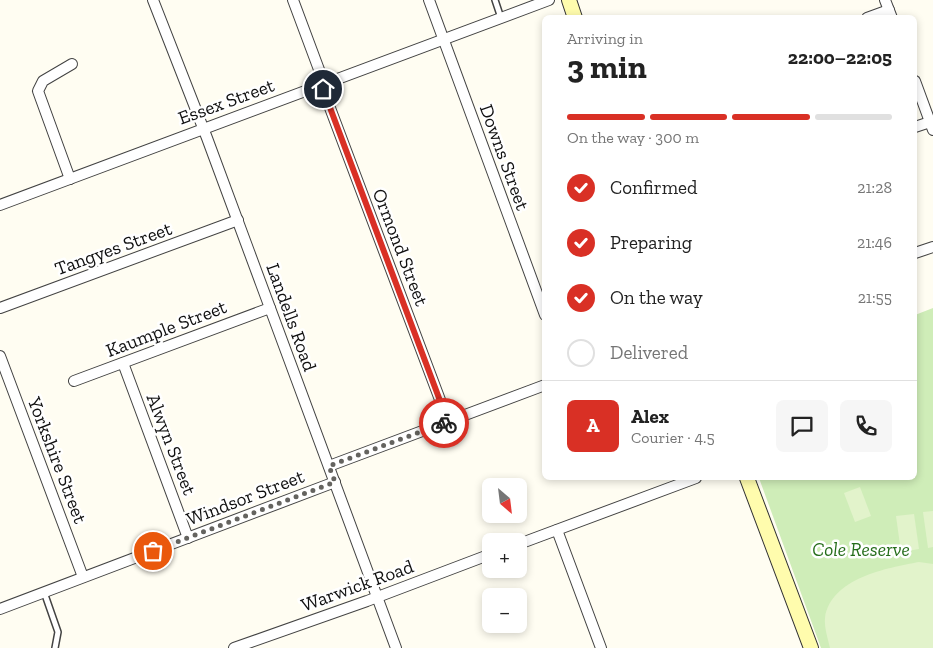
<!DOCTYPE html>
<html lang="en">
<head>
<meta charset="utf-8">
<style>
	body { margin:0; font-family:"Zilla Slab",serif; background:#f6f6f6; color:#222; height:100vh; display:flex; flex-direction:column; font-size:19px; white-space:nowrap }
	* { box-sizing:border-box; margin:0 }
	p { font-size:16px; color:#767676 }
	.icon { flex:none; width:28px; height:28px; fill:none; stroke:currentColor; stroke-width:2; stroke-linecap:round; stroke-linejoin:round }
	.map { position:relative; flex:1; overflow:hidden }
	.drawer { position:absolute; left:542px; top:15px; width:375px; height:465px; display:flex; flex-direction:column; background:#fff; border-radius:8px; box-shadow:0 2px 8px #0003 }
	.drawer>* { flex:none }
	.needle { width:32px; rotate:152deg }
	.buttons { position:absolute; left:482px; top:478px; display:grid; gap:10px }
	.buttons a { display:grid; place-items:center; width:45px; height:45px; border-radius:8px; background:#fff; box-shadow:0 2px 8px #0003; font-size:25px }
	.pin { position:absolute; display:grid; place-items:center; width:42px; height:42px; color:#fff; margin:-21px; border:2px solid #fff; border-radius:50%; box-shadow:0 1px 5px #0007 }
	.courier { position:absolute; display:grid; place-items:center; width:50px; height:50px; margin:-25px; border:4px solid #d93025; border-radius:50%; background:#fff; color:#222; box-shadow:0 1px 6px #0007 }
	.headline em { font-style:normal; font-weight:800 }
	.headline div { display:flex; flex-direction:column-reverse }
	.headline { display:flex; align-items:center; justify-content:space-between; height:85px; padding:0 25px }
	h1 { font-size:32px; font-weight:800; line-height:38px }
	.bar { display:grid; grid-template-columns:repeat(4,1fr); gap:8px 5px; align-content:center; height:60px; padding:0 25px }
	.bar i { height:6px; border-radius:4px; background:#e0e0e0 }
	.bar .selected { background:#d93025 }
	.bar p { grid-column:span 4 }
	.line { display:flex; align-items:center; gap:12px; padding:0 25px; border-top:1px solid #e0e0e0 }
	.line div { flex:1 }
	.round { display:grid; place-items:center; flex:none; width:52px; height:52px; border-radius:8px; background:#f6f6f6 }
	ol { padding:0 25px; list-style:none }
	li { display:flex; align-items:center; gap:15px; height:55px }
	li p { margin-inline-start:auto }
	li .icon { padding:5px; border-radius:50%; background:#d93025; color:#fff; stroke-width:4 }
	li:last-child { color:#767676 }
	li i { width:28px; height:28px; border:2px solid #e0e0e0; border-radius:50% }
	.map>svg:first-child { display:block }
	.green { fill:#cfedb8 }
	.pitch { fill:#e2f3cb }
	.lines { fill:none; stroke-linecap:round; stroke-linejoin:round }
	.lane-casing { stroke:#434343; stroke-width:8 }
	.street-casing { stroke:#434343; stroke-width:12 }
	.secondary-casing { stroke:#323232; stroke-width:16 }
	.lane { stroke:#fff; stroke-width:5 }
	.street { stroke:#fff; stroke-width:10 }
	.secondary { stroke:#fffcad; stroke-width:14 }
	.done { stroke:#64635f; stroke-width:5; stroke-dasharray:0 9 }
	.route { stroke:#d93025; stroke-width:6 }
	.labels { text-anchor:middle; stroke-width:5; stroke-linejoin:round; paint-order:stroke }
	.street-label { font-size:19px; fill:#101010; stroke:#fff }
	.park-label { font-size:19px; font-style:italic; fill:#256d1a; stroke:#fff }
</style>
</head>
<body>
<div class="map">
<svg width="933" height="648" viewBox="0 0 933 648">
	<rect width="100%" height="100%" fill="#fffdf2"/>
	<polygon class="green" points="933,308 933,648 821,648 759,478 915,478 915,315"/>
	<g class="pitch">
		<polygon points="860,487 871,516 855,522 844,493"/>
		<polygon points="933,511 933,547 928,548 923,512"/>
		<polygon points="914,514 919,549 901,552 896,516"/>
		<path d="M919,562L933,564V648H830C828,639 824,627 825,618C831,578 887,568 919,562Z"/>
	</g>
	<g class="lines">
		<g class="lane-casing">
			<g id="lane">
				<polyline points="495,0 501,18"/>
				<polyline points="44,592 58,632 55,648"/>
			</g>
		</g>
		<g class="street-casing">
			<g id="street">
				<polyline points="153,0 207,138 396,648"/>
				<polyline points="293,0 324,83"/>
				<polyline points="429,0 545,315"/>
				<polyline points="885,0 892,18"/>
				<polyline points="867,18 889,10"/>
				<polyline points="915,81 933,130"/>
				<polyline points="321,84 448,421"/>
				<polyline points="915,127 930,122"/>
				<polyline points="70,179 38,91 43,81 72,64"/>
				<polyline points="0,205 549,0"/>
				<polyline points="915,253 933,247"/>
				<polyline points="0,308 238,220"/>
				<polyline points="0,356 83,577"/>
				<polyline points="123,363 188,538"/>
				<polyline points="74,381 270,308"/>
				<polyline points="329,466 545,385"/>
				<polyline points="557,530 601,648"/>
				<polyline points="519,544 696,478"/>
				<polyline points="0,609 335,482"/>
				<polyline points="234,648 367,601 491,554"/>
			</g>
		</g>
		<g class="secondary-casing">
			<g id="secondary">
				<polyline points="569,0 575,18"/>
				<polyline points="747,478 811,648"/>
			</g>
		</g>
		<use href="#lane" class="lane"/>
		<use href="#street" class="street"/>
		<use href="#secondary" class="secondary"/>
	</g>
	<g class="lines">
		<polyline class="done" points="153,551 335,482 329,466 444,423"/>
		<polyline class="route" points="323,89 448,422 444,423"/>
	</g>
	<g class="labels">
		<g class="street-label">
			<text transform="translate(226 101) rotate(-20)" y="7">Essex Street</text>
			<text transform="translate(505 157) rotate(70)" y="7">Downs Street</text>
			<text transform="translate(401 247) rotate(69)" y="7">Ormond Street</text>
			<text transform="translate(113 248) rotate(-20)" y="7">Tangyes Street</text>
			<text transform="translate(292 317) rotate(70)" y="7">Landells Road</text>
			<text transform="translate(166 328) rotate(-21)" y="7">Kaumple Street</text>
			<text transform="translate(172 444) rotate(69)" y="7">Alwyn Street</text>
			<text transform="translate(58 460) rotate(69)" y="7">Yorkshire Street</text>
			<text transform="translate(245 497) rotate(-21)" y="7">Windsor Street</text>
			<text transform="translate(357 585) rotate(-20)" y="7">Warwick Road</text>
		</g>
		<g class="park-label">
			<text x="861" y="556">Cole Reserve</text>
		</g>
	</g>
</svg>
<div class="buttons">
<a><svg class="needle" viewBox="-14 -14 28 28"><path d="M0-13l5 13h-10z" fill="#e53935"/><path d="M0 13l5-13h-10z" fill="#767676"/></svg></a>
<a>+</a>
<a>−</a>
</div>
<div class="pin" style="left:153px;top:551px;background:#ea580c"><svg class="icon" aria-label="bag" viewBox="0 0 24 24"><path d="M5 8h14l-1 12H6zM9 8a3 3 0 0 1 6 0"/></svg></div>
<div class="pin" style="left:323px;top:89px;background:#1f2937"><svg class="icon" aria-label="home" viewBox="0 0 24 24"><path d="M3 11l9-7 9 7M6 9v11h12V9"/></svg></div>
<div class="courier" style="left:444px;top:423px"><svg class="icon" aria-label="bike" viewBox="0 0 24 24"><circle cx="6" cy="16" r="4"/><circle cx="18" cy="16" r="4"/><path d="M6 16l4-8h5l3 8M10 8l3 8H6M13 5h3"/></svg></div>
<section class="drawer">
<div class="headline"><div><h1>3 min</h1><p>Arriving in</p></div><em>22:00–22:05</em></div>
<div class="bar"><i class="selected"></i><i class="selected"></i><i class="selected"></i><i></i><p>On the way · 300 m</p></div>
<ol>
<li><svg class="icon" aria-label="check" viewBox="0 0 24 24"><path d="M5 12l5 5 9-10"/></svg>Confirmed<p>21:28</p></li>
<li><svg class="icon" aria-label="check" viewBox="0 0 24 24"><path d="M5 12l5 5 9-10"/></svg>Preparing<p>21:46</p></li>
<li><svg class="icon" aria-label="check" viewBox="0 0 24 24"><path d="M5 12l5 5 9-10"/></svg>On the way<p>21:55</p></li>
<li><i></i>Delivered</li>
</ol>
<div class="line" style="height:90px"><b class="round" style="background:#d93025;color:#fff">A</b><div><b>Alex</b><p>Courier · 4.5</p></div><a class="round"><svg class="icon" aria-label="chat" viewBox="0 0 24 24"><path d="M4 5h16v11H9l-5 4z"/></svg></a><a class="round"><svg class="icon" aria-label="phone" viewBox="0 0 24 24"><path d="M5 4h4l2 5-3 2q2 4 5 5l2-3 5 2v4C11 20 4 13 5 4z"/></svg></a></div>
</section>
</div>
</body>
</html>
